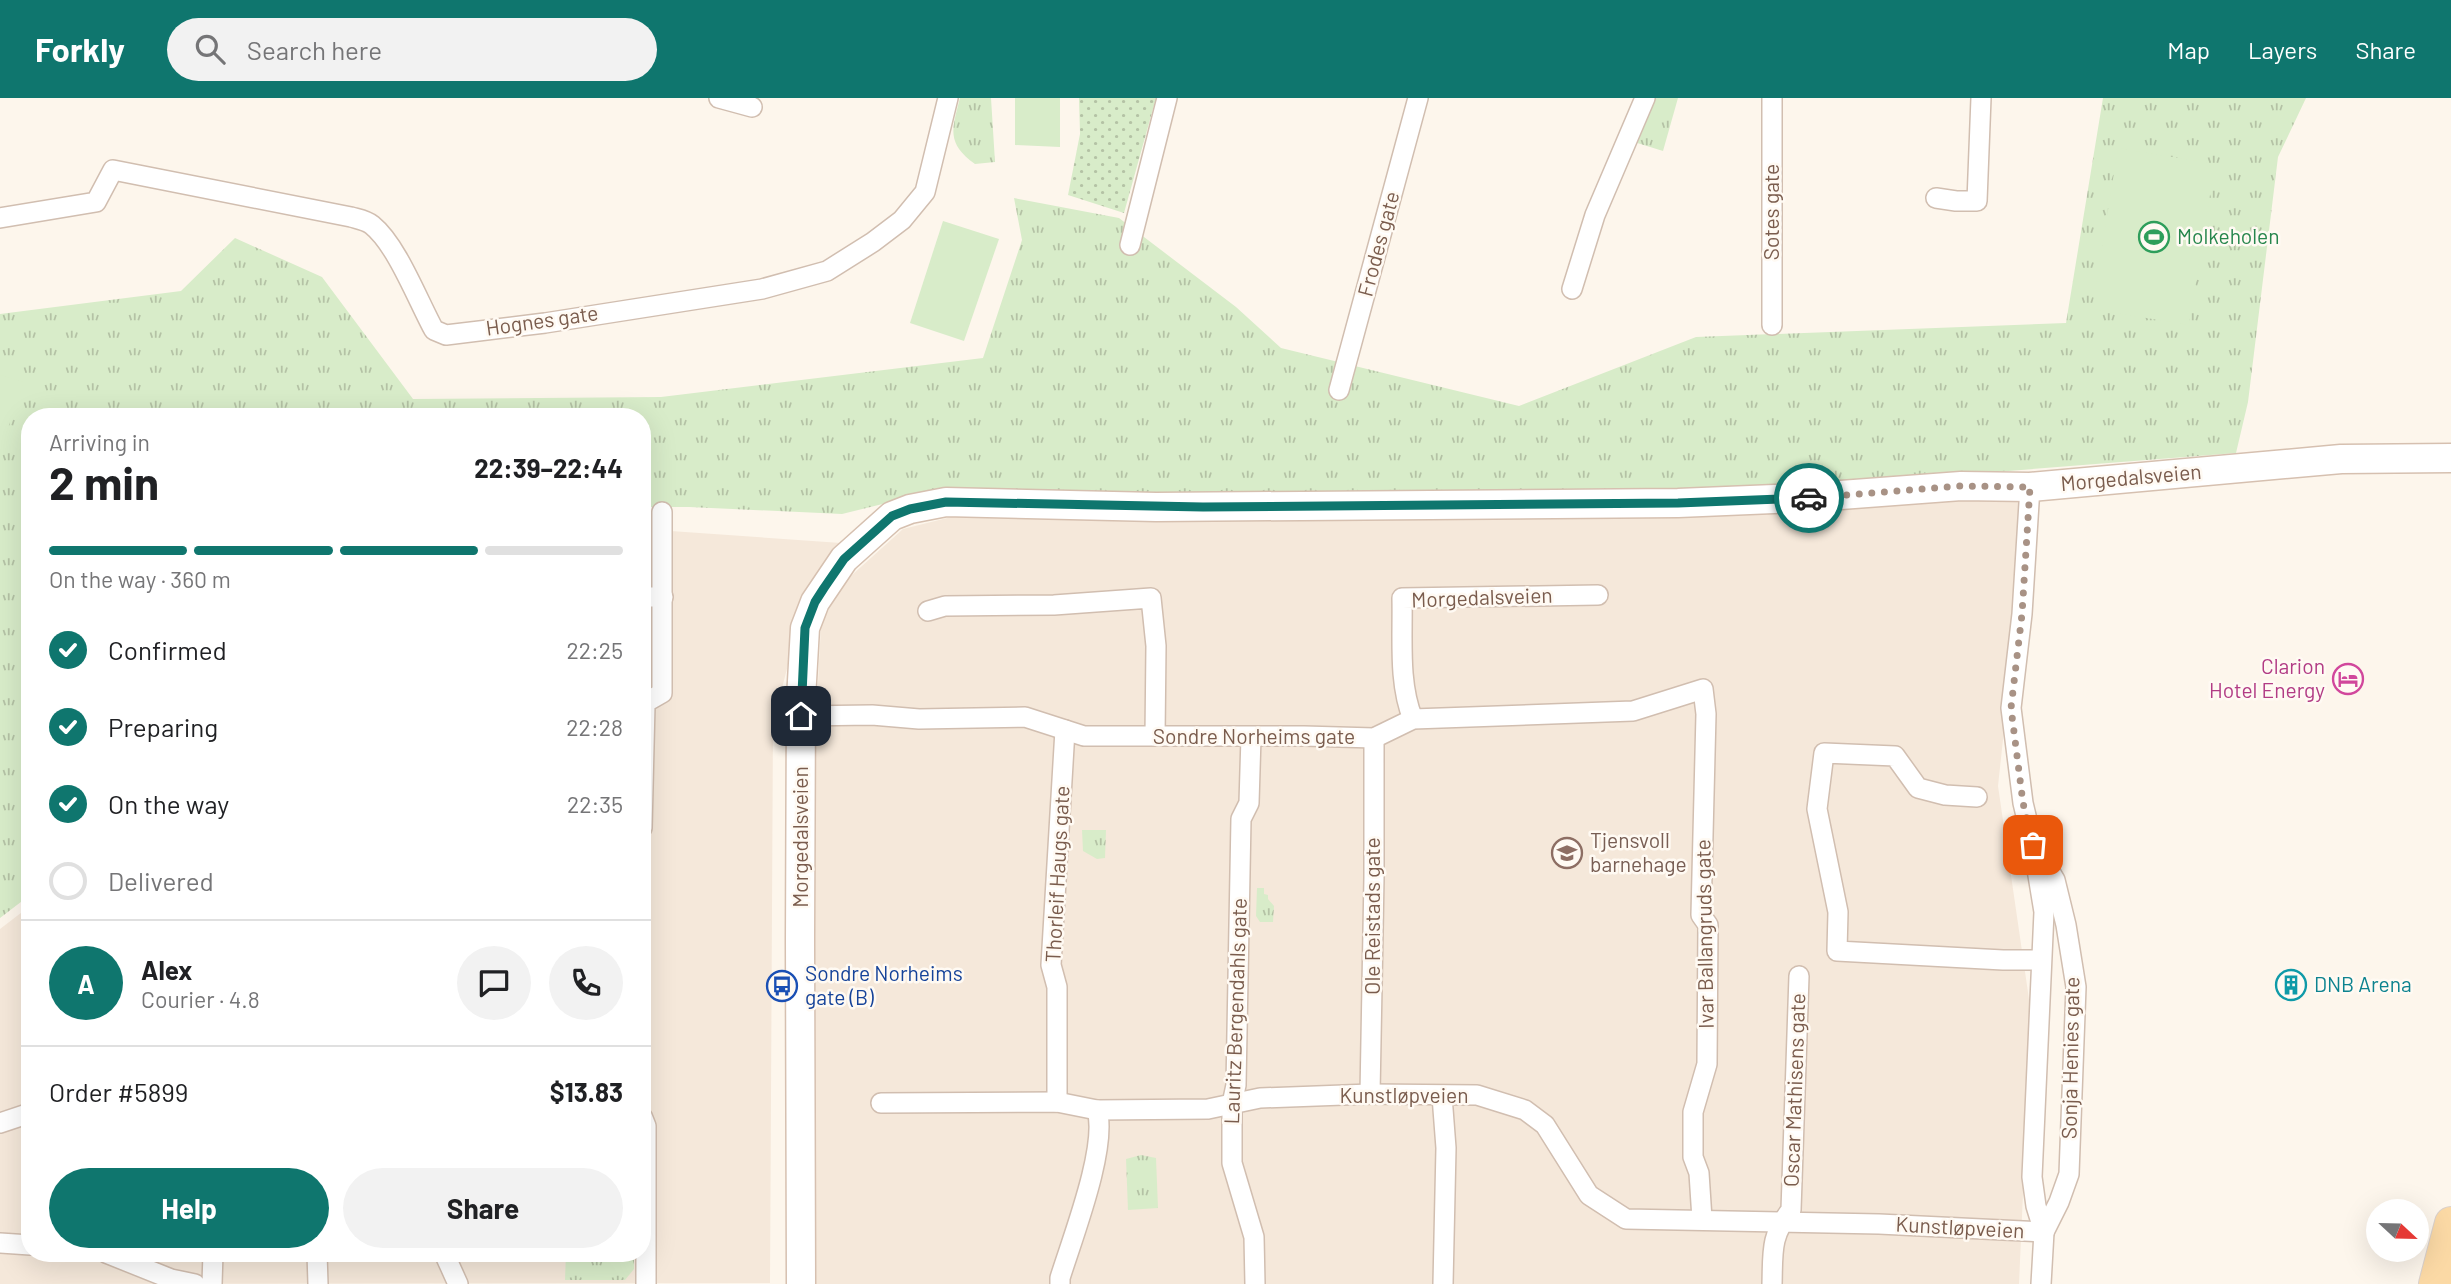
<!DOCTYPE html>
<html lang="en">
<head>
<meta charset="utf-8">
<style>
	body { margin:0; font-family:Barlow,sans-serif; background:#f2f2f2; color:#202124; height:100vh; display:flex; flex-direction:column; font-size:26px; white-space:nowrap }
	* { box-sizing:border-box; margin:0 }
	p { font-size:23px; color:#757577 }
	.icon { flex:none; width:38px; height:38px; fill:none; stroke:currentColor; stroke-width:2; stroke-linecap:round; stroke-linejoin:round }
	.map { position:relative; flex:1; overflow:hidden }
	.drawer { position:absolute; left:21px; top:310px; width:630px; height:854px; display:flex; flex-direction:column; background:#fff; border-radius:28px; box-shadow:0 7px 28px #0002 }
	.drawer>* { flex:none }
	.needle { width:46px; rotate:112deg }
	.tools { position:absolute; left:2366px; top:1101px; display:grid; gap:14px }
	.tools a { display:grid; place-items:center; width:63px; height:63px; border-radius:50%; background:#fff; box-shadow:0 7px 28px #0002; font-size:35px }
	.pin { position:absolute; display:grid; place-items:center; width:60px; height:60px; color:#fff; margin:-30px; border-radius:14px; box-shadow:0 4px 10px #0006 }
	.courier { position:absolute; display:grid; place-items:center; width:70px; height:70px; margin:-35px; border:5px solid #0f766e; border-radius:50%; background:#fff; color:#222; box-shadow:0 2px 9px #0007 }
	.overview em { font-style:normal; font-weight:700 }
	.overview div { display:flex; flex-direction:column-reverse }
	.overview { display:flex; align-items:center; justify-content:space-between; height:119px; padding:0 28px }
	h1 { font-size:46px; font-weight:700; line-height:52px }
	.bar { display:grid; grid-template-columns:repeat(4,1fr); gap:10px 7px; align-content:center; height:84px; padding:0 28px }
	.bar i { height:9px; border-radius:5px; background:#e0e0e0 }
	.bar .on { background:#0f766e }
	.bar p { grid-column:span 4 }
	.line { display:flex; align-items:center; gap:18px; padding:0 28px; border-top:2px solid #e0e0e0 }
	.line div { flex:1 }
	.round { display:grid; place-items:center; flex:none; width:74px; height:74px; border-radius:37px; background:#f2f2f2 }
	ol { padding:0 28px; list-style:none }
	li { display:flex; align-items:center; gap:21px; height:77px }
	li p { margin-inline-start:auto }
	li .icon { padding:7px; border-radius:50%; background:#0f766e; color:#fff; stroke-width:4 }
	li:last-child { color:#757577 }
	li i { width:38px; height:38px; border:4px solid #e0e0e0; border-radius:50% }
	.primary-button { display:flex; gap:14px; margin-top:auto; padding:14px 28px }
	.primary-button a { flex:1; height:80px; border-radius:42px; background:#0f766e; color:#fff; font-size:28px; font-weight:700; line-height:80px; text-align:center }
	.primary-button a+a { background:#f2f2f2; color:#202124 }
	header { display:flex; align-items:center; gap:42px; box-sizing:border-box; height:98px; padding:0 35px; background:#0f766e; color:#fff }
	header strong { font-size:33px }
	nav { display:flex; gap:38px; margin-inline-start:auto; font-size:24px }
	.search { width:490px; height:63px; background:#f2f2f2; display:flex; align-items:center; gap:18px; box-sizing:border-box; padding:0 24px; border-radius:38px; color:#757577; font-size:26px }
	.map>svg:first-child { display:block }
	.residential { fill:#f5e8da }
	.grass { fill:url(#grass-dots) }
	.park { fill:url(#park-tufts) }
	.pitch { fill:#d8ecc9 }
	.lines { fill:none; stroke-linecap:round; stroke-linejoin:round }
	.street-casing { stroke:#d1beb0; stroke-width:22 }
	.secondary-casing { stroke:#d6c0b0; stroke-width:31 }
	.primary-casing { stroke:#dad1cd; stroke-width:34 }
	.street { stroke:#fff; stroke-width:19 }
	.secondary { stroke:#fff; stroke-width:28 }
	.primary { stroke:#fbd9a5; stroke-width:32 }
	.done { stroke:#a89285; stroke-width:7; stroke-dasharray:0 12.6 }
	.route { stroke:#0f766e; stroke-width:9 }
	.labels { text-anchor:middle; stroke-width:5; stroke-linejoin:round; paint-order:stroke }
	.street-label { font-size:21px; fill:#7a5c4d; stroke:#fffaf3 }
	.leisure-label { font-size:21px; fill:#27864d; stroke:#fffaf3; text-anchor:start }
	.hotel-label { font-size:21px; fill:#b23c85; stroke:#fffaf3; text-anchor:end }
	.education-label { font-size:21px; fill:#785e54; stroke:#fffaf3; text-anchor:start }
	.transit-label { font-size:21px; fill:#164399; stroke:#fffaf3; text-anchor:start }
	.culture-label { font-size:21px; fill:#0d838f; stroke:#fffaf3; text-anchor:start }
</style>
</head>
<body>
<header>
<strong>Forkly</strong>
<div class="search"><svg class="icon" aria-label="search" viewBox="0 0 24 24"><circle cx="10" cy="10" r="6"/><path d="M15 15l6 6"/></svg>Search here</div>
<nav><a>Map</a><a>Layers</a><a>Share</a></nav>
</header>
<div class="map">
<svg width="2451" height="1186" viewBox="0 0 2451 1186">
	<defs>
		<pattern id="grass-dots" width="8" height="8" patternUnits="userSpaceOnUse" patternTransform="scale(1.75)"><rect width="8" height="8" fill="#d8ecc9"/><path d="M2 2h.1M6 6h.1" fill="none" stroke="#b4c2a5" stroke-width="1.8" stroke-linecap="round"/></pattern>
		<pattern id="park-tufts" width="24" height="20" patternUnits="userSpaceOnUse" patternTransform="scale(1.75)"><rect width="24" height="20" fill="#d8ecc9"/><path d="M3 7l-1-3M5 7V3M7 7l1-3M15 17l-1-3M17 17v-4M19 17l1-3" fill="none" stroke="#b4c2a5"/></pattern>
	</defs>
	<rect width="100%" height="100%" fill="#fdf6ec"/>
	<g class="residential">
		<polygon points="2020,390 2017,511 1998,688 2031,915 2019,1186 810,1186 810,739 821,527 842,486 903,431 963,416"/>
		<polygon points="642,431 841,445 805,501 773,625 770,1185 0,1186 0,831 30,808 30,1155 642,1155"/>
	</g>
	<polygon class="grass" points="1079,0 1156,0 1124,115 1068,97 1080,36"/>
	<g class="park">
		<path d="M960,0H991L995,64L975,66C946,45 952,31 960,0Z"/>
		<polygon points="1653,0 1678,0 1663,53 1634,44"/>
		<polygon points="2103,0 2306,0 2278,59 2248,304 2236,355 1742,394 915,398 842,416 689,409 642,409 642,318 30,318 30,797 0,820 0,216 181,193 235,140 322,179 413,301 661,299 983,260 1022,142 1014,100 1119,120 1236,209 1281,250 1519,308 1696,239 2066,225"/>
		<polygon points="1082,732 1106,732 1105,760 1097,761 1083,753"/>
		<polygon points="1257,790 1264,790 1264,796 1268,797 1268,801 1274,808 1273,824 1260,824 1256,818"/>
		<polygon points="1141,1057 1156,1060 1158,1110 1128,1112 1126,1061"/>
		<polygon points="566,1155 634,1155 634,1171 625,1182 565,1182"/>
	</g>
	<g class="pitch">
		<polygon points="1015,0 1060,0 1060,49 1015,47"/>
		<polygon points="2118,50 2215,66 2189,227 2092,211"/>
		<polygon points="943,123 999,141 964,243 910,225"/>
		<polygon points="0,277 24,284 0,353"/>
	</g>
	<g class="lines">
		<g class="street-casing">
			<g id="street">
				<polyline points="719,0 752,9"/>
				<polyline points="1936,100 1956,103 1977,103 1981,0"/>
				<path d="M0,120L96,104L113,72L351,119C358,121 366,122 372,127C397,147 418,203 434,232L446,237L545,225L762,191L827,173L873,144L902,122L925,94L948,0"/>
				<polyline points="1130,147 1167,0"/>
				<polyline points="1572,191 1595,117 1645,0"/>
				<polyline points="1772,227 1772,0"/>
				<polyline points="1339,292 1418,0"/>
				<polyline points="2030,389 2022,516 2011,610 2023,705 2033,747 2044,814 2032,1079 2036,1108 2044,1134 2041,1186"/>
				<polyline points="642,499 663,499"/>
				<polyline points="928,513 945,508 1054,507 1151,500 1156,548 1155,638"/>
				<polyline points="801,618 872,617 919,621 1025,619 1084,638 1304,638 1374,640 1413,621 1633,613 1703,591 1706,616 1701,817 1708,827 1707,966 1693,1014 1693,1059 1699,1075 1702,1121"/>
				<path d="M1413,621C1398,585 1403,539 1402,500L1598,497"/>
				<polyline points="1251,639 1249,705 1241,721 1236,987 1232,1006 1232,1065 1254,1139 1255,1186"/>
				<polyline points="1977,699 1945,697 1918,690 1895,658 1824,655 1817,711 1838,814 1837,853 2003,862 2040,862"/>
				<polyline points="642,730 645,607 648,603 662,595 662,414"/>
				<polyline points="2039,755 2055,782 2066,827 2076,889 2069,1076 2059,1104 2044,1134"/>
				<polyline points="1370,996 1374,779 1374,640"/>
				<polyline points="1442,998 1446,1050 1443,1186"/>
				<polyline points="1057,1004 1057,889 1051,867 1065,632"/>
				<polyline points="881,1005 1057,1004 1097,1012 1208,1011 1260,1000 1370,996 1477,997 1525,1012 1545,1027 1589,1097 1626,1121 1879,1126 2044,1134"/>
				<polyline points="642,1018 646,1028 646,1186"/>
				<polyline points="0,1025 30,1015"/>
				<polyline points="0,1145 30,1147"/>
				<polyline points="106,1155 171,1181 195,1186"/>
				<polyline points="317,1155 318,1186"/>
				<polyline points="444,1155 458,1186"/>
				<polyline points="212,1186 213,1155"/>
				<path d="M1060,1186V1180C1072,1141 1108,1049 1097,1012"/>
				<path d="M1772,1186C1773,1155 1770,1138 1791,1112L1799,878"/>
			</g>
		</g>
		<g class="secondary-casing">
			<polyline id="secondary" points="801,1186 800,841 801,601 805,530 815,504 844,461 892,418 910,411 946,404 1156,409 1678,405 1801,400 1961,388 2030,389 2341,361 2451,360"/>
		</g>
		<g class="primary-casing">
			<polyline id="primary" points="2435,1186 2451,1125"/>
		</g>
		<use href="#street" class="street"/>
		<use href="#secondary" class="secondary"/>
		<use href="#primary" class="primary"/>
	</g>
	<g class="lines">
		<polyline class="done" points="1809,400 1961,388 2030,389 2022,516 2011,610 2023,705 2033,747"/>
		<polyline class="route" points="801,618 805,530 815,504 824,490 844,461 892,418 910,411 946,404 1203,409 1678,405 1809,400"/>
	</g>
	<defs>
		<g id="stadium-ring" transform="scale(1.575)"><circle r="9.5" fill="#fffaf3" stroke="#2e9e5b" stroke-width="1.5"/><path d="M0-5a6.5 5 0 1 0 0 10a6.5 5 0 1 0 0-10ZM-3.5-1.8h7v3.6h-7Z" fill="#2e9e5b"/></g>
		<g id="hotel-ring" transform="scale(1.575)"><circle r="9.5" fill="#fffaf3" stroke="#d1479c" stroke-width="1.5"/><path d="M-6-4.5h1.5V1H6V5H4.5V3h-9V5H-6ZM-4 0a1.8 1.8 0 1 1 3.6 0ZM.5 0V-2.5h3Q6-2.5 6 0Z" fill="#d1479c"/></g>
		<g id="school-ring" transform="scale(1.575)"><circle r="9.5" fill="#fffaf3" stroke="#8d6e63" stroke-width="1.5"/><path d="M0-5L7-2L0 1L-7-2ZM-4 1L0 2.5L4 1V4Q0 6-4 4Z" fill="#8d6e63"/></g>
		<g id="building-ring" transform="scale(1.575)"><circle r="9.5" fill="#fffaf3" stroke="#0f9aa8" stroke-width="1.5"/><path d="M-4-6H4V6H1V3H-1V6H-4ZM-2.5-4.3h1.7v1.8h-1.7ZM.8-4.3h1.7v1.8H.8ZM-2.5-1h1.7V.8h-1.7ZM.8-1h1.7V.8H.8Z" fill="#0f9aa8"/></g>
		<g id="bus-ring" transform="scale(1.575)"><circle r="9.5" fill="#fffaf3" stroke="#1a4fb4" stroke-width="1.5"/><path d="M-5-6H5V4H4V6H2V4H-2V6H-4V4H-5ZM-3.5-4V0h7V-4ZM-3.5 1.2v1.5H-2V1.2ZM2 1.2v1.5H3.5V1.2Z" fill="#1a4fb4"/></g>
	</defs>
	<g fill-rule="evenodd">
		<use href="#stadium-ring" x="2154" y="139"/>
		<use href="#hotel-ring" x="2348" y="581"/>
		<use href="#school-ring" x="1567" y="755"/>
		<use href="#building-ring" x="2291" y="887"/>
		<use href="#bus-ring" x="782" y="888"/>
	</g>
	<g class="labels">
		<g class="street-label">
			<text transform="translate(1772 114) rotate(-90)" y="7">Sotes gate</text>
			<text transform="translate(1379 146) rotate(-75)" y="7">Frodes gate</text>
			<text transform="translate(542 223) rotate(-8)" y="7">Hognes gate</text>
			<text transform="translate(2131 380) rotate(-5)" y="7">Morgedalsveien</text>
			<text transform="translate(1482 500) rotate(-2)" y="7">Morgedalsveien</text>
			<text x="1254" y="646">Sondre Norheims gate</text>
			<text transform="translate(801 739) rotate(-90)" y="7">Morgedalsveien</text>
			<text transform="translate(1058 776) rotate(-87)" y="7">Thorleif Haugs gate</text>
			<text transform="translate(1373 818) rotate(-90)" y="7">Ole Reistads gate</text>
			<text transform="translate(1705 836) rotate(-91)" y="7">Ivar Ballangruds gate</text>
			<text transform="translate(1236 913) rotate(-88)" y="7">Lauritz Bergendahls gate</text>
			<text transform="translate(2071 960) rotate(-89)" y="7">Sonja Henies gate</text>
			<text transform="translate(1795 992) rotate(-88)" y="7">Oscar Mathisens gate</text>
			<text x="1404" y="1005">Kunstløpveien</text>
			<text transform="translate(1960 1130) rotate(3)" y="7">Kunstløpveien</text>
		</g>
		<g class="leisure-label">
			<text x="2177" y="146">Molkeholen</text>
		</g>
		<g class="hotel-label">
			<text x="2325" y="576">Clarion<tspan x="2325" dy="24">Hotel Energy</tspan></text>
		</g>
		<g class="education-label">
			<text x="1590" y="750">Tjensvoll<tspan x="1590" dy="24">barnehage</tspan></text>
		</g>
		<g class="transit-label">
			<text x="805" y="883">Sondre Norheims<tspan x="805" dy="24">gate (B)</tspan></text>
		</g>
		<g class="culture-label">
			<text x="2314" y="894">DNB Arena</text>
		</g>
	</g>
</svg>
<div class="tools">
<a><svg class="needle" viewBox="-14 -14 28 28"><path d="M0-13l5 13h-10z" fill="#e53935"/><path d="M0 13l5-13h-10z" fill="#757577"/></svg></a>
</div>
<div class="pin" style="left:2033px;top:747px;background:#ea580c"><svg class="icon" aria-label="bag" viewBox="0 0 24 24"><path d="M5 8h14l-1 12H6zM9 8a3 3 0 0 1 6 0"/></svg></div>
<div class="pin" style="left:801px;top:618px;background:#1f2937"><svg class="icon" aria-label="home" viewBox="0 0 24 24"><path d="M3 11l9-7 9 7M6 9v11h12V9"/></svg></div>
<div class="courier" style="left:1809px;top:400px"><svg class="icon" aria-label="car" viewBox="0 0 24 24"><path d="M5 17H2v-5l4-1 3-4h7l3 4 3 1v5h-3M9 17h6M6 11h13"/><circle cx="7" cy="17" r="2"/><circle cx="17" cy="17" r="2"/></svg></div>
<section class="drawer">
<div class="overview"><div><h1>2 min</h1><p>Arriving in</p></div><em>22:39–22:44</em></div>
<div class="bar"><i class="on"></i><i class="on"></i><i class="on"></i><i></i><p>On the way · 360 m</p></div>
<ol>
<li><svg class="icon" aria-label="check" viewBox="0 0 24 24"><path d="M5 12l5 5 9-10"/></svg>Confirmed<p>22:25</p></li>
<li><svg class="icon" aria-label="check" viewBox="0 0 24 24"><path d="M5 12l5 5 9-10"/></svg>Preparing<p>22:28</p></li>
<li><svg class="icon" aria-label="check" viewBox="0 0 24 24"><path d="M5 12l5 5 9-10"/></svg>On the way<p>22:35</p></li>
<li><i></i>Delivered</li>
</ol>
<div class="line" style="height:126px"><b class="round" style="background:#0f766e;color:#fff">A</b><div><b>Alex</b><p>Courier · 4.8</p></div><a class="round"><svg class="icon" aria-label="chat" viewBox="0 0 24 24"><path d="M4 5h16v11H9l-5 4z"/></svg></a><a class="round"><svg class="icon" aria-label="phone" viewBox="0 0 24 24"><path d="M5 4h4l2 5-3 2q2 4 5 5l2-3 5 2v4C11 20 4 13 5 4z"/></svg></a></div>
<div class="line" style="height:91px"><div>Order #5899</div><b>$13.83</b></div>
<div class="primary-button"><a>Help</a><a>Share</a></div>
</section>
</div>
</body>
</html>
